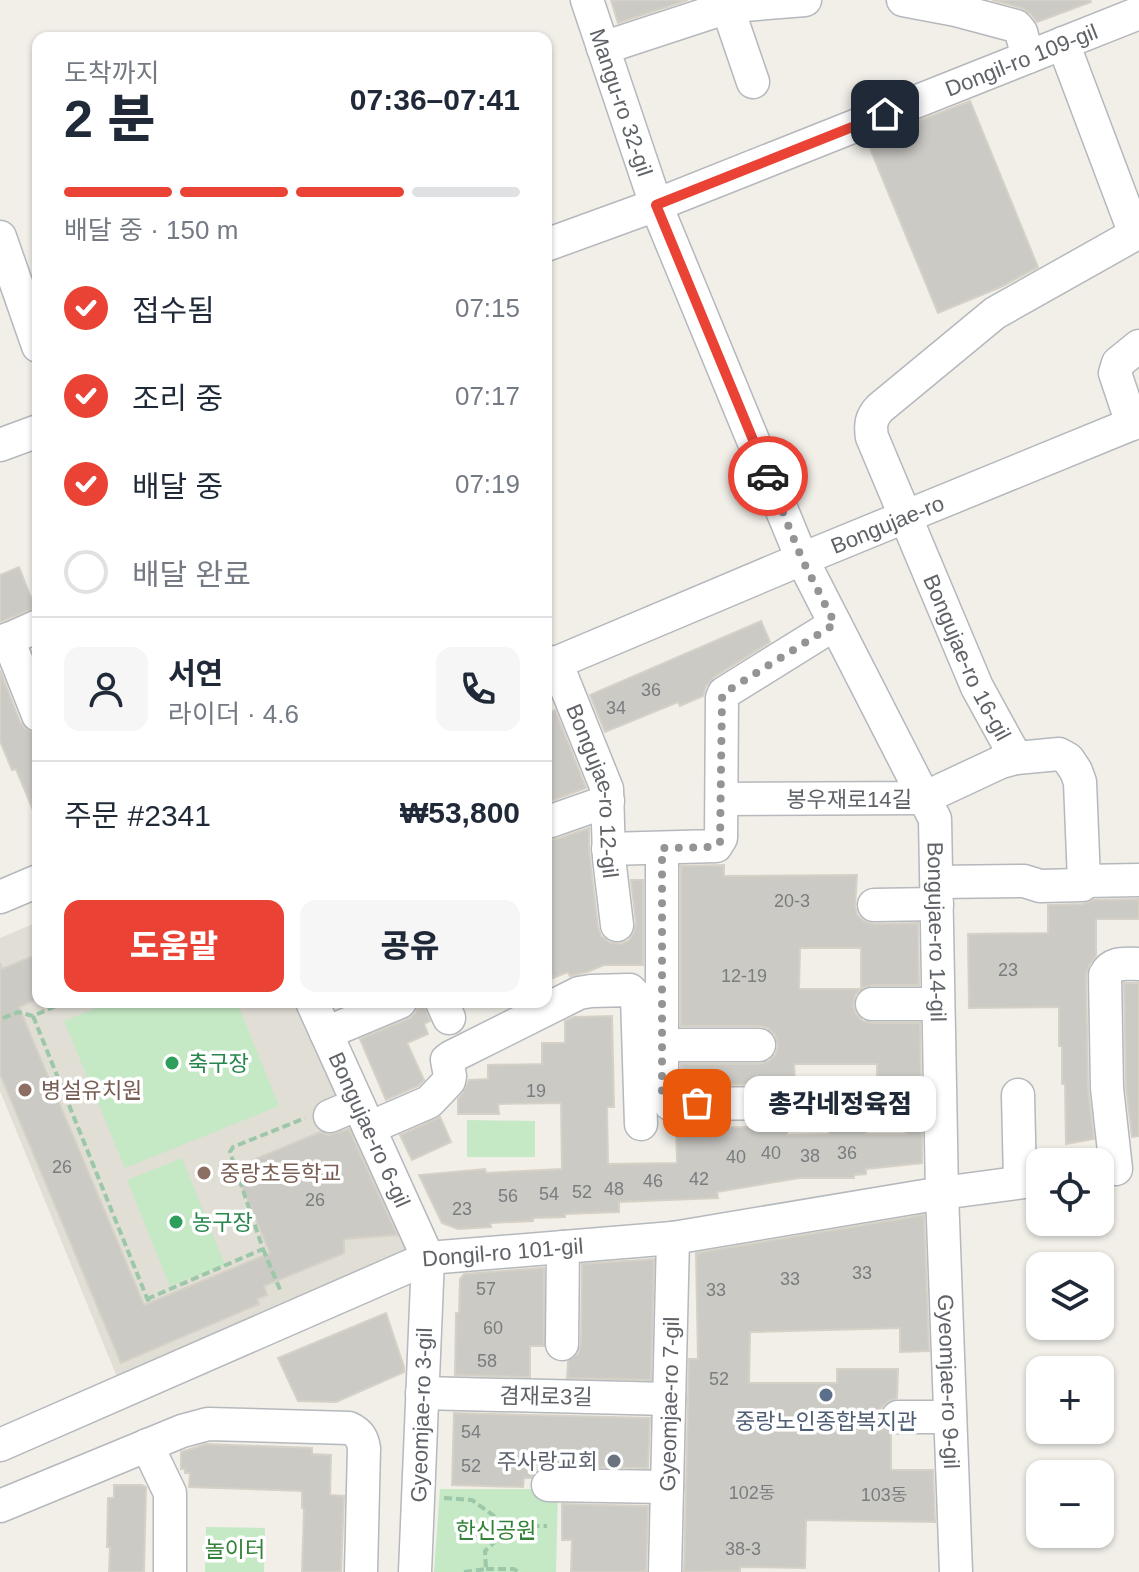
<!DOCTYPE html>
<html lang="ko">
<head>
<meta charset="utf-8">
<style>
	body { margin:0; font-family:Arial,"Noto Sans KR",sans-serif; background:#f6f6f7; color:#1f2937; height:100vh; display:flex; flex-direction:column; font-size:30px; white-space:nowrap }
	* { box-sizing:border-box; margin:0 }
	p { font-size:26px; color:#747a83 }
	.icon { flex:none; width:44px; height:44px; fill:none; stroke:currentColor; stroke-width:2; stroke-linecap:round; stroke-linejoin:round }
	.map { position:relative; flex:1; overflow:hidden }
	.side { position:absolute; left:32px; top:32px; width:520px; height:976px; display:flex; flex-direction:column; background:#fff; border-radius:16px; box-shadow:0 2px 6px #0004 }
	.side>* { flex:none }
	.buttons { position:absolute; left:1026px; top:1148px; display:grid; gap:16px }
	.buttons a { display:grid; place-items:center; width:88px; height:88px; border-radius:16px; background:#fff; box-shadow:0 2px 6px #0004; font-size:40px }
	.pin { position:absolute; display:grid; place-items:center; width:68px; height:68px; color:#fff; margin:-34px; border-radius:16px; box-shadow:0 4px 12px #0006 }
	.courier { position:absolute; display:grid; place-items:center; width:80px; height:80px; margin:-40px; border:6px solid #ea4335; border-radius:50%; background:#fff; color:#222; box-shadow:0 2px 10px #0007 }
	.bubble { position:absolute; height:56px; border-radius:16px; background:#fff; box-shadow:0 2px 6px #0004; font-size:26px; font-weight:800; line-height:56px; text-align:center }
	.head em { font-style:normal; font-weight:800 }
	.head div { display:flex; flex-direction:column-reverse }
	.head { display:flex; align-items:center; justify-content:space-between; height:136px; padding:0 32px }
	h1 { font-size:52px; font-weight:800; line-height:60px }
	.bar { display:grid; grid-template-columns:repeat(4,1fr); gap:12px 8px; align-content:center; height:96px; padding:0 32px }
	.bar i { height:10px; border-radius:6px; background:#e0e1e3 }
	.bar .selected { background:#ea4335 }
	.bar p { grid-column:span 4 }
	.line { display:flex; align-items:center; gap:20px; padding:0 32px; border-top:2px solid #e0e1e3 }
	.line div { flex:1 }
	.round { display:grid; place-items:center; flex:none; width:84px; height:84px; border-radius:16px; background:#f6f6f7 }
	ol { padding:0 32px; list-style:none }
	li { display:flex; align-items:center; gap:24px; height:88px }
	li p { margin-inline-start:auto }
	li .icon { padding:8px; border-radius:50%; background:#ea4335; color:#fff; stroke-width:4 }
	li:last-child { color:#747a83 }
	li i { width:44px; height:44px; border:4px solid #e0e1e3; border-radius:50% }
	.action { display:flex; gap:16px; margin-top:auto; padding:16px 32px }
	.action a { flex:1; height:92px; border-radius:16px; background:#ea4335; color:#fff; font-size:32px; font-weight:800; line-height:92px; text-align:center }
	.action a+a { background:#f6f6f7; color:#1f2937 }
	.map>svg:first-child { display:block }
	.education { fill:#e1ded6 }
	.green { fill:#c5e8c5 }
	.building { fill:#cccac5; stroke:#d6d1c6; stroke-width:2 }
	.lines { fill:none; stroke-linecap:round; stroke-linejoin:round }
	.minor-casing { stroke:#b5b8bc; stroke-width:35 }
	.path { stroke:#9cc7a9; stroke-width:4; stroke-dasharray:8 4; stroke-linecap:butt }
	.minor { stroke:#fff; stroke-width:32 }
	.done { stroke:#929495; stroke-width:8; stroke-dasharray:0 14.4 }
	.route { stroke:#ea4335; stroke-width:10 }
	.leisure-dot { fill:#2e9e5b; stroke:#fff; stroke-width:3 }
	.education-dot { fill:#8d6e63; stroke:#fff; stroke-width:3 }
	.service-dot { fill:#5c6f8a; stroke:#fff; stroke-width:3 }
	.worship-dot { fill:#6b7280; stroke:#fff; stroke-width:3 }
	.labels { text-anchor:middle; stroke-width:7; stroke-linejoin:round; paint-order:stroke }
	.number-label { font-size:18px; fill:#7a7d7f }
	.street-label { font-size:22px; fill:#5f6368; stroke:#fff }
	.leisure-label { font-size:22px; fill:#27864d; stroke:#fff; text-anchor:start }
	.education-label { font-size:22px; fill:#785e54; stroke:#fff; text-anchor:start }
	.service-label { font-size:22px; fill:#4e5e75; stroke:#fff }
	.worship-label { font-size:22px; fill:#5b616d; stroke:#fff; text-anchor:end }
	.park-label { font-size:22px; fill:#348238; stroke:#fff }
</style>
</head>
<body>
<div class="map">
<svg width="1139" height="1572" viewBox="0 0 1139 1572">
	<rect width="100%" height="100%" fill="#f1efe8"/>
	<polygon class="education" points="38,922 38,1002 302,1002 408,1256 117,1377 0,1091 0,938"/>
	<g class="green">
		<polygon points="111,1002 237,1002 279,1106 125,1168 64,1021"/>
		<polygon points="467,1120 535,1121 535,1157 467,1157"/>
		<polygon points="182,1158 225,1265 170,1286 127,1180"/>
		<polygon points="440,1489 558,1489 556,1572 434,1572"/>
		<polygon points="206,1527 265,1528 264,1572 205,1572"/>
	</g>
	<g class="building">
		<polygon points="611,0 688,0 618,23"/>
		<polygon points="992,0 1090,0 1091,2 1037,22 1031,14 1022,8"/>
		<polygon points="970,101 1038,267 1003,286 938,313 867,141"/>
		<polygon points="19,567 35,608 0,622 0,575"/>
		<polygon points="761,621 770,642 714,677 706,686 703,696 680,706 678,702 605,732 590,695"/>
		<polygon points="0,670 20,722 26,729 34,733 38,743 38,822 16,769 12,770 0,741"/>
		<polygon points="555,710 586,788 546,803 546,714"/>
		<polygon points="589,828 589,850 598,927 601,936 609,942 620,944 628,941 634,933 636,923 631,880 643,880 643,965 604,965 587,972 570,976 568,972 553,978 546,962 546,839 557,839"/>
		<polygon points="724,865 724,876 857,875 855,906 857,915 864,921 874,924 918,923 919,985 872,985 861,988 861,948 800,948 799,989 861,989 855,995 853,1005 856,1014 863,1021 872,1023 920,1023 921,1083 877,1083 877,1064 794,1064 795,1084 681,1085 681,1064 760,1064 769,1061 776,1054 778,1046 775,1035 768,1028 760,1026 681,1026 681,866"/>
		<polygon points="1139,899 1139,919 1096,919 1096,956 1089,965 1086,975 1088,1088 1094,1139 1066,1144 1065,1084 1062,1084 1062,1046 1059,1046 1059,1007 969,1008 968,934 1048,933 1048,905 1082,904 1093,900"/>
		<polygon points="38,954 38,999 19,1007 144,1305 270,1253 234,1168 320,1132 329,1135 349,1129 397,1235 344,1239 344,1253 264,1286 267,1295 257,1299 259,1304 121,1363 0,1074 0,963 2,969"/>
		<polygon points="1124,983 1139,983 1139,1136 1132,1137 1126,1087"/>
		<polygon points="419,1002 423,1002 430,1021 424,1024 428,1034 407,1043 424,1080 418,1086 386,1100 360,1039 408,1019 416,1013"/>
		<polygon points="612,1016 614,1107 607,1107 608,1164 677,1163 676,1123 709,1123 710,1128 787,1126 787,1135 829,1134 829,1125 866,1124 866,1134 906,1134 906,1121 922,1121 922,1163 866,1169 866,1174 854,1175 854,1178 799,1178 717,1192 718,1198 619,1202 619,1212 565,1214 565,1217 533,1218 533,1221 490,1223 491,1227 458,1229 442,1223 419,1175 485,1169 486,1173 562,1169 561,1103 498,1104 499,1114 458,1114 458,1099 463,1093 469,1080 488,1079 488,1065 542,1064 542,1043 565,1043 565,1021 574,1017"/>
		<polygon points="440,1117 451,1142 412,1160 400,1135"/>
		<polygon points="924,1215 929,1351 900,1352 900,1328 750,1332 749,1383 837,1383 837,1369 898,1369 897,1398 888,1401 881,1408 879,1416 882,1427 891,1434 891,1470 933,1470 935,1522 806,1520 805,1568 740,1567 740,1571 684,1572 689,1359 698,1359 696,1253"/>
		<polygon points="654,1259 651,1380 567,1378 568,1361 578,1354 581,1344 582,1264"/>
		<polygon points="541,1268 544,1268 544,1346 530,1346 530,1377 455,1375 456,1313 459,1313 460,1279 464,1274"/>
		<polygon points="386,1313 404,1367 404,1372 336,1402 298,1401 278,1358"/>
		<polygon points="454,1413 650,1418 648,1468 548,1466 538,1469 531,1478 524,1478 523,1487 452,1485"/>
		<polygon points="206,1444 312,1448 312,1454 331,1455 330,1495 344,1496 341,1572 302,1572 304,1509 302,1508 302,1491 189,1487 190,1473 185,1473 185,1469 181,1469 181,1452"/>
		<polygon points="114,1485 142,1485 146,1487 144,1572 109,1572 110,1547 107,1547 108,1498 114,1498"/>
		<polygon points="562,1504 648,1506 646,1572 571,1572 572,1540 562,1540"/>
	</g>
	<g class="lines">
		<g class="minor-casing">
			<g id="minor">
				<path id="s1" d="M587,0L656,205L802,559L935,819L942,1193L956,1572"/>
				<polyline points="903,0 956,10 1016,26 1021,32 1028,57"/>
				<polyline points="727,6 753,82"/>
				<polyline points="1063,43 1135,234"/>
				<polyline points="603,48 731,6 805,0"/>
				<path id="s2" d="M1139,232L995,313L880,408C871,417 870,425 872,437L977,687L1016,758L1059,754L1068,759L1076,771L1080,782L1084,881L1139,880"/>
				<polyline points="0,237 38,346"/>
				<path id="s3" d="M546,245L656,205L1139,13"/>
				<polyline points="1132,424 1115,373 1118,363 1139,346"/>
				<polyline points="0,445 38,431"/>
				<polyline points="8,639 38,715"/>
				<polyline points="0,643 38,626"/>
				<path id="s4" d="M556,662L607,789L609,858L617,925"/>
				<path id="s5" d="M546,667L802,559L1139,421"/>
				<polyline points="722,799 924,798 1001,762 1016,758"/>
				<polyline points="551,821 608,801"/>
				<polyline points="662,848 662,1093 670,1104 939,1102"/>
				<polyline points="608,849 716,846 721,838 722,698 724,693 835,624"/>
				<polyline points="937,882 1024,881 1040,886 1082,885 1084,881"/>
				<polyline points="0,897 38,881"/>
				<polyline points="874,905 937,904"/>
				<path id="s6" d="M312,1002L428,1258L415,1572"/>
				<polyline points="442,1002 449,1018"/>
				<polyline points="872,1004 937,1004"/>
				<polyline points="326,1033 400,1002"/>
				<polyline points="662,1045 759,1045"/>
				<polyline points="1018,1095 1020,1182"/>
				<polyline points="330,1116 358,1104"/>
				<polyline points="369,1128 429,1102 449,1081 450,1076 447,1060 451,1057 579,993 591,991 630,990 637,997 641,1124"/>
				<path d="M1116,1169L1107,1088L1105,975C1112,961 1125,964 1139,964"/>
				<polyline points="562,1344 563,1247"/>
				<polyline points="422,1393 669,1399"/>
				<polyline points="898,1417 950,1417"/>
				<path id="s7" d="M0,1445L428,1258L673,1238L942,1193L1040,1180"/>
				<polyline points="147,1445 170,1493 170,1572"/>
				<polyline points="548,1485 667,1487"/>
				<path d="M0,1506L182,1431L208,1424L349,1428C359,1433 362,1437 364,1448L361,1572"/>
				<path id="s8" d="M665,1572L673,1238"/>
			</g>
		</g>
		<g class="path">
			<polyline points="33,1016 149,1303"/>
			<polyline points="3,1018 18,1012 33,1016 65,1002"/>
			<polyline points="263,1249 281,1292"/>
			<polyline points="147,1299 263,1249 230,1152 233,1147 305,1118"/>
			<polyline points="444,1498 472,1500 508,1526 547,1526"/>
			<polyline points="486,1569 514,1569 518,1572"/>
			<polyline points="464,1572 486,1569 485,1551 499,1538 500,1520"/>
		</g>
		<use href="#minor" class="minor"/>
	</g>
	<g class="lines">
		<polyline class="done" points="697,1103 670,1104 662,1093 662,848 712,847 716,846 720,842 722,698 724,693 835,624 802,559 768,476"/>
		<polyline class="route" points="768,476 656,205 885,114"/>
	</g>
	<g class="leisure-dot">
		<circle cx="172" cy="1063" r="8"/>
		<circle cx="176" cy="1222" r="8"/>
	</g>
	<g class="education-dot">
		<circle cx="25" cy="1090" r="8"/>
		<circle cx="204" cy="1173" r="8"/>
	</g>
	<circle class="service-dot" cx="826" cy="1395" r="8"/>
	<circle class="worship-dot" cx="614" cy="1461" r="8"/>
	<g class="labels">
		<g class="number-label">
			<text x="651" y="696">36</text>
			<text x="616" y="714">34</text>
			<text x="792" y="907">20-3</text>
			<text x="1008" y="976">23</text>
			<text x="744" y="982">12-19</text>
			<text x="536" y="1097">19</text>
			<text x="771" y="1159">40</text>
			<text x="847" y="1159">36</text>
			<text x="810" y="1162">38</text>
			<text x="736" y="1163">40</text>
			<text x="62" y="1173">26</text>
			<text x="699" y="1185">42</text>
			<text x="653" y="1187">46</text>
			<text x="614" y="1195">48</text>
			<text x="582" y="1198">52</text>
			<text x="549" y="1200">54</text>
			<text x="508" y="1202">56</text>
			<text x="315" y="1206">26</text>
			<text x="462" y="1215">23</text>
			<text x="862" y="1279">33</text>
			<text x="790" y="1285">33</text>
			<text x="486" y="1295">57</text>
			<text x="716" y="1296">33</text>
			<text x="493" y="1334">60</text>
			<text x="487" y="1367">58</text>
			<text x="719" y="1385">52</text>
			<text x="471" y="1438">54</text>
			<text x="471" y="1472">52</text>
			<text x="752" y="1499">102동</text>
			<text x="884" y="1501">103동</text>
			<text x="743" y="1555">38-3</text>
		</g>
		<g class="street-label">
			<text dy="8" stroke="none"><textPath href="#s3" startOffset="510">Dongil-ro 109-gil</textPath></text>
			<text dy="8" stroke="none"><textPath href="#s1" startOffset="108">Mangu-ro 32-gil</textPath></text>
			<text dy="8" stroke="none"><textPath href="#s5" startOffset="370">Bongujae-ro</textPath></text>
			<text dy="8" stroke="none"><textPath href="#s2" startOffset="586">Bongujae-ro 16-gil</textPath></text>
			<text dy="8" stroke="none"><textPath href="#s4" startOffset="136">Bongujae-ro 12-gil</textPath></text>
			<text x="849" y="807">봉우재로14길</text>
			<text dy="8" stroke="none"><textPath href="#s1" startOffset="1004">Bongujae-ro 14-gil</textPath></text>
			<text dy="8" stroke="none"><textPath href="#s6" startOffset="140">Bongujae-ro 6-gil</textPath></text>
			<text dy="8" stroke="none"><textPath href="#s7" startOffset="542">Dongil-ro 101-gil</textPath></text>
			<text dy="8" stroke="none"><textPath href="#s1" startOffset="1454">Gyeomjae-ro 9-gil</textPath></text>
			<text transform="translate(546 1396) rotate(1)" y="8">겸재로3길</text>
			<text dy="8" stroke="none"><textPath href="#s8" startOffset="168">Gyeomjae-ro 7-gil</textPath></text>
			<text transform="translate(421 1415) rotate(-88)" y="8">Gyeomjae-ro 3-gil</text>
		</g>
		<g class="leisure-label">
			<text x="188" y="1071">축구장</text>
			<text x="192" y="1230">농구장</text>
		</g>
		<g class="education-label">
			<text x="41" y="1098">병설유치원</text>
			<text x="220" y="1181">중랑초등학교</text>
		</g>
		<g class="service-label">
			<text x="826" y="1429">중랑노인종합복지관</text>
		</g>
		<g class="worship-label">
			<text x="598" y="1469">주사랑교회</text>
		</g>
		<g class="park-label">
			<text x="496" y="1538">한신공원</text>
			<text x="235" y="1557">놀이터</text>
		</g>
	</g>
</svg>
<div class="buttons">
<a><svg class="icon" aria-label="locate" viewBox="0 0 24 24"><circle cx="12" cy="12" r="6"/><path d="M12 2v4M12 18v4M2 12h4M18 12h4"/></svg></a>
<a><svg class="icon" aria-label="layers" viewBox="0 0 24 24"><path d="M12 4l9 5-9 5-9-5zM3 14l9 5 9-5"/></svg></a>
<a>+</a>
<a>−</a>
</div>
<div class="pin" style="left:697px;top:1103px;background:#ea580c"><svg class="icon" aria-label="bag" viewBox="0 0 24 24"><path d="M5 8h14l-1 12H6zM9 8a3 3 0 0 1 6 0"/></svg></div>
<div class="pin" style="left:885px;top:114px;background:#1f2937"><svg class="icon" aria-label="home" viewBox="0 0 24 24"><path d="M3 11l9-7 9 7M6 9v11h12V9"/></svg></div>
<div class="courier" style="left:768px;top:476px"><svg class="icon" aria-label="car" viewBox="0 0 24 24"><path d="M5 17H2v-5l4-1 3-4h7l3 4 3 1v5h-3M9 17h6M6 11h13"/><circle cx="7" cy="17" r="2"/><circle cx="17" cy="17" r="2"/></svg></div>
<div class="bubble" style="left:744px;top:1076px;width:192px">총각네정육점</div>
<section class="side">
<div class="head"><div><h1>2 분</h1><p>도착까지</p></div><em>07:36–07:41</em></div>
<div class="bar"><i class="selected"></i><i class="selected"></i><i class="selected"></i><i></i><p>배달 중 · 150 m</p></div>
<ol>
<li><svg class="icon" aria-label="check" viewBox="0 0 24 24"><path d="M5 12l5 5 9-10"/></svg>접수됨<p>07:15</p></li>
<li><svg class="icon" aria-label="check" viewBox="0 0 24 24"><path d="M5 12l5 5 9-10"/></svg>조리 중<p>07:17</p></li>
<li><svg class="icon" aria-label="check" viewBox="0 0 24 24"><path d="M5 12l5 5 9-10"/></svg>배달 중<p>07:19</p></li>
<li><i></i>배달 완료</li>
</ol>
<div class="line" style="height:144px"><a class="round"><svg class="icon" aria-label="person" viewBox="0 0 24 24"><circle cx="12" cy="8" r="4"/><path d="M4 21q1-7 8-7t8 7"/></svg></a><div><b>서연</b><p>라이더 · 4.6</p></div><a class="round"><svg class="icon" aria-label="phone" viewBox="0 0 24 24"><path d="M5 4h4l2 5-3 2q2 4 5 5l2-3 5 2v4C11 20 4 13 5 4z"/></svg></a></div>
<div class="line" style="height:104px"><div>주문 #2341</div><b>₩53,800</b></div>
<div class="action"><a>도움말</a><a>공유</a></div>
</section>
</div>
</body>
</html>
